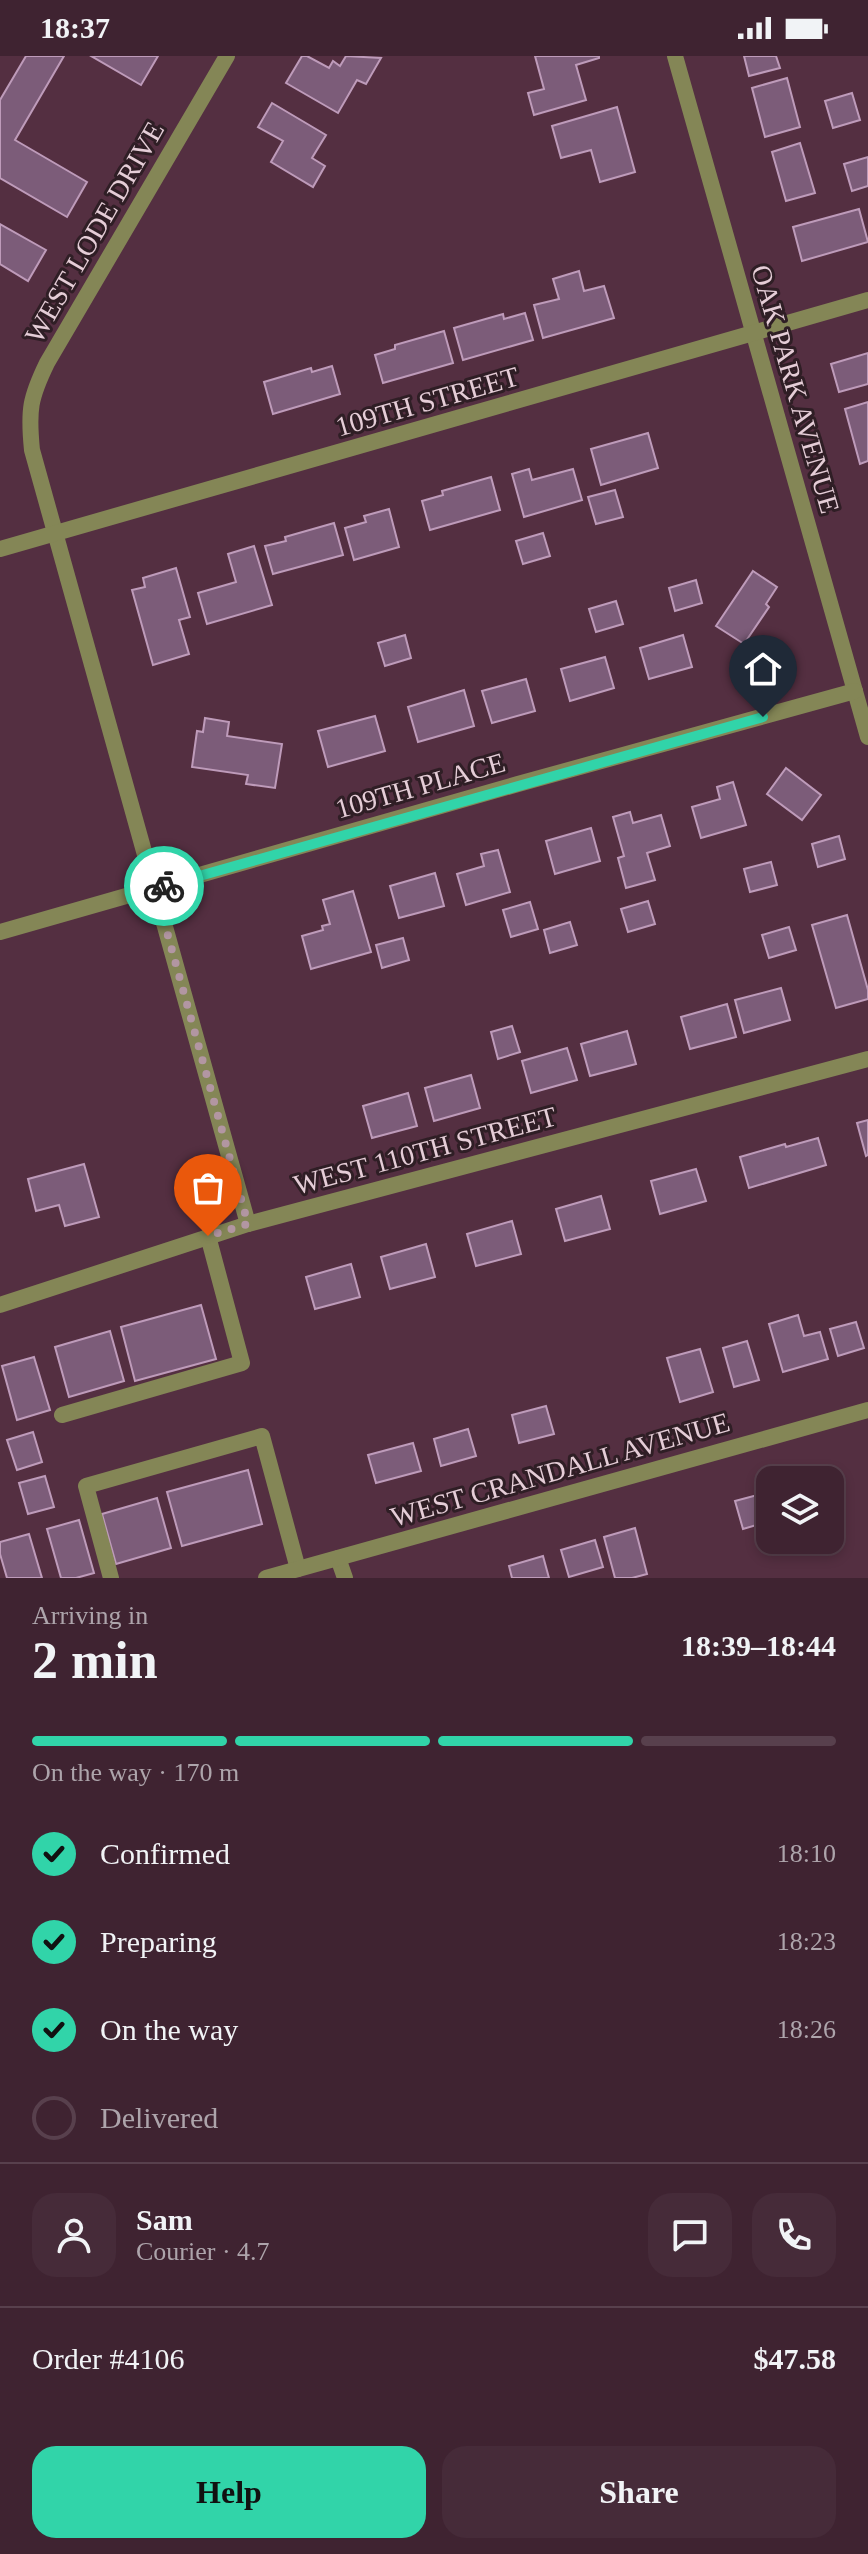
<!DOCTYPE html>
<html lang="en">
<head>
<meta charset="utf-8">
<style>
	body { margin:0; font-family:Georgia,serif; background:#462b39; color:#f1f3f6; height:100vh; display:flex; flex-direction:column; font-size:30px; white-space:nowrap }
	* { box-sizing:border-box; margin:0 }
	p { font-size:26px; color:#ada4ab }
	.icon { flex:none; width:44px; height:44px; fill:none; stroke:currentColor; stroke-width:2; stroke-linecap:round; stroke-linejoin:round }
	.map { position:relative; height:1522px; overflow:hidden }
	.sheet { display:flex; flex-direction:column; background:#3f2331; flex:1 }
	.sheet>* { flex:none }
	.tools { position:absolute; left:756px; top:1410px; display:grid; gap:16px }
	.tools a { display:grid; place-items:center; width:88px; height:88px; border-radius:16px; background:#3f2331; box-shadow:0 4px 12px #0003,0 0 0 2px #58404d; font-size:40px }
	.pin { position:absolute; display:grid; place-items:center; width:68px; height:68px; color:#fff; margin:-82px -34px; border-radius:50% 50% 50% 0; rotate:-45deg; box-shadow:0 0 8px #0007 }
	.pin .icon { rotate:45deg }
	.courier { position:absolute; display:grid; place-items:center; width:80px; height:80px; margin:-40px; border:6px solid #31d4a9; border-radius:50%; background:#fff; color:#222; box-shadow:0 2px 10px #0007 }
	.headline em { font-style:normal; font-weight:700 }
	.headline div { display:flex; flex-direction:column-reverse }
	.headline { display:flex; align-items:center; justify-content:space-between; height:136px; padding:0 32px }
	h1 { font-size:52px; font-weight:700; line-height:60px }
	.bar { display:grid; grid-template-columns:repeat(4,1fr); gap:12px 8px; align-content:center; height:96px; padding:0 32px }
	.bar i { height:10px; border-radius:6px; background:#58404d }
	.bar .selected { background:#31d4a9 }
	.bar p { grid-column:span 4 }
	.line { display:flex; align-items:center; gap:20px; padding:0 32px; border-top:2px solid #58404d }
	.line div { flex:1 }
	.round { display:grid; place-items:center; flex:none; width:84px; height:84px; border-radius:24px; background:#462b39 }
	ol { padding:0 32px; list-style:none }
	li { display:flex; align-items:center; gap:24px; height:88px }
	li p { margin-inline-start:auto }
	li .icon { padding:8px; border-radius:50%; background:#31d4a9; color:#111; stroke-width:4 }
	li:last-child { color:#ada4ab }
	li i { width:44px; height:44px; border:4px solid #58404d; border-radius:50% }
	.action { display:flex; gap:16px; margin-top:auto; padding:16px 32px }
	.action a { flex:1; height:92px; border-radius:24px; background:#31d4a9; color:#111; font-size:32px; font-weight:700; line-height:92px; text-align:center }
	.action a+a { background:#462b39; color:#f1f3f6 }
	.status { display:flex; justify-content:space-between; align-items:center; height:56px; padding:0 40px; background:#3f2331; direction:ltr }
	.status svg { height:22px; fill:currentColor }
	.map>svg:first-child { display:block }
	.building { fill:#7c5c79; stroke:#be9bba; stroke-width:2 }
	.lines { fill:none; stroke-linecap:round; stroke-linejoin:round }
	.street { stroke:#848656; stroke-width:16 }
	.done { stroke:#b296a2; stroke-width:8; stroke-dasharray:0 14.4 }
	.route { stroke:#31d4a9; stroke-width:10 }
	.labels { text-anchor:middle; stroke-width:6; stroke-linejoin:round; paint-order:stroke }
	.street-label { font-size:28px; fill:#e5cdd7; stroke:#2f1e25 }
</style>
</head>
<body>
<div class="status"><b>18:37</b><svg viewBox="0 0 49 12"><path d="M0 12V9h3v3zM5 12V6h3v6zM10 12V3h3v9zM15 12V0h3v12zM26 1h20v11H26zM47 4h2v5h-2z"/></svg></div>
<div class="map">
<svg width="868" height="1522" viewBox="0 0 868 1522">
	<rect width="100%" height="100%" fill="#542f41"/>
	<g class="building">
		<polygon points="26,0 64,0 15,84 87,126 67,161 0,122 0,44"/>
		<polygon points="91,0 158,0 141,29"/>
		<polygon points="302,0 307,0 329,12 333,5 340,10 346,0 381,2 366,28 357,24 338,57 286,27"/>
		<polygon points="535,0 599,0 599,2 576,9 586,44 534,59 528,37 544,33"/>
		<polygon points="744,0 776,0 780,12 749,20"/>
		<polygon points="787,22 800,71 765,81 752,32"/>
		<polygon points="852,37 860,64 833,72 825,45"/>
		<polygon points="272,47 326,79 312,102 325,110 313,131 271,106 283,85 258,71"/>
		<polygon points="617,51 635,116 600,126 591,94 561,102 552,70"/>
		<polygon points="800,87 815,137 786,145 772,96"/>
		<polygon points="868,101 868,130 852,135 844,108"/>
		<polygon points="859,153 868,186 802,205 793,171"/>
		<polygon points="0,168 46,194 28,225 0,208"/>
		<polygon points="579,215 584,235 604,230 614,262 543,282 534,249 559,243 553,223"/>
		<polygon points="525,257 533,284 463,304 454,272 503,258 504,263"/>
		<polygon points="444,275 453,307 383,327 375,299 395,293 395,289"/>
		<polygon points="868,297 868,328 839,336 831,308"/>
		<polygon points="332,310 340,338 273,358 264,326 311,312 312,316"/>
		<polygon points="868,346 868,405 860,408 845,353"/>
		<polygon points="648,377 658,412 601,429 591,393"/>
		<polygon points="529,413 532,424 573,413 582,444 524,461 512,418"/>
		<polygon points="491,421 500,454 430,474 422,445 443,439 442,435"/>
		<polygon points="615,434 623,461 596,468 588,441"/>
		<polygon points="389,453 399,491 354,504 345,472 366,466 364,460"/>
		<polygon points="334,467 343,499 273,518 265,490 286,485 285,481"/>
		<polygon points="543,477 550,500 523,508 516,485"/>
		<polygon points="254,490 272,549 207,568 198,537 236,526 228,498"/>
		<polygon points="176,512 190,561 179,564 189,598 153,609 132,534 145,531 143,522"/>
		<polygon points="753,515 777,531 766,548 769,551 744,588 716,570"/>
		<polygon points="696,524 702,547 675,555 669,532"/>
		<polygon points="616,545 623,568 596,576 589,553"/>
		<polygon points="405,579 411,602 385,610 378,587"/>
		<polygon points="683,579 692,611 649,623 640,592"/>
		<polygon points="605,601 614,632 570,645 561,613"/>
		<polygon points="526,623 535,655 492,667 482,635"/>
		<polygon points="464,634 474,670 418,686 408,651"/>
		<polygon points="375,660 385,695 328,711 318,675"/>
		<polygon points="205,662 229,666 227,680 282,688 275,732 246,728 248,719 192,711 197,675 203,676"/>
		<polygon points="786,712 821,739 802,764 767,738"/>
		<polygon points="733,726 746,769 701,782 692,751 720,743 717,731"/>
		<polygon points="630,756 633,767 661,759 670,790 647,797 655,824 626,832 618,802 624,800 613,761"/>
		<polygon points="591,772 600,805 555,818 546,785"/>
		<polygon points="839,780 845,803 818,811 812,788"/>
		<polygon points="498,794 510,836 466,849 457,818 484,810 481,798"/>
		<polygon points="771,806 777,829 750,836 744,813"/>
		<polygon points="435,817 444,850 399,862 390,830"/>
		<polygon points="353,835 371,896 311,913 302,880 323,874 322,870 330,868 323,844"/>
		<polygon points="648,845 655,868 628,876 621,853"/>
		<polygon points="530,846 538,873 511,881 503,854"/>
		<polygon points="847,859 868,934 868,943 836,952 812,869"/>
		<polygon points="570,866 577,889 550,897 544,874"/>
		<polygon points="789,871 796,894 769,902 762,879"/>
		<polygon points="403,882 409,904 382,912 376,889"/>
		<polygon points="781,932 790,964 744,977 735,944"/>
		<polygon points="727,948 736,981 690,993 681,961"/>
		<polygon points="512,970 520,996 498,1003 491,976"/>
		<polygon points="627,975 636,1008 590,1020 581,988"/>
		<polygon points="567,992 577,1024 531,1037 522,1005"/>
		<polygon points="471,1019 480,1052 434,1065 425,1032"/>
		<polygon points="408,1037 417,1070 372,1082 363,1050"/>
		<polygon points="868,1064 868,1099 866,1100 857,1067"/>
		<polygon points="818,1082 826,1109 749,1132 740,1101 785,1088 786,1091"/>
		<polygon points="84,1108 99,1161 65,1170 59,1149 36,1155 28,1123"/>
		<polygon points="696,1113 706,1145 660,1158 651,1125"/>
		<polygon points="601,1140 610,1173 565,1185 556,1153"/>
		<polygon points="512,1165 521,1198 476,1210 467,1178"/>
		<polygon points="426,1188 435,1221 390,1233 381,1201"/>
		<polygon points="351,1208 360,1241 315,1253 306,1221"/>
		<polygon points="201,1249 216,1303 135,1325 121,1271"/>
		<polygon points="798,1259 804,1280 820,1276 828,1303 783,1316 769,1268"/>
		<polygon points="856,1266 864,1292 838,1300 830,1273"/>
		<polygon points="110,1275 124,1325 69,1341 55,1291"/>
		<polygon points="747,1285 759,1324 734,1331 723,1292"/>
		<polygon points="700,1293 713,1336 680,1346 667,1302"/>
		<polygon points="34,1301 50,1354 17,1364 2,1310"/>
		<polygon points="546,1350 554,1378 519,1387 512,1359"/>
		<polygon points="468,1373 476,1400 441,1410 434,1383"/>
		<polygon points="33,1376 42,1406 17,1414 7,1384"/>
		<polygon points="413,1387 421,1415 376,1427 368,1399"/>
		<polygon points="248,1414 262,1468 182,1490 167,1436"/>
		<polygon points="45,1420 54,1451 28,1458 19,1427"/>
		<polygon points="769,1436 770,1465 743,1473 735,1445"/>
		<polygon points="157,1442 171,1492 116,1508 102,1458"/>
		<polygon points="79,1464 94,1517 76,1522 61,1522 47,1473"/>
		<polygon points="635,1472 647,1518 632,1522 615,1522 604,1481"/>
		<polygon points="29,1478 42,1522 7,1522 0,1498 0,1486"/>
		<polygon points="595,1484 603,1511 569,1521 561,1494"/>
		<polygon points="543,1500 549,1522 512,1522 509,1510"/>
	</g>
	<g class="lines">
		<g class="street">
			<path d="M227,0L47,307C30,342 28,354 32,394L248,1168"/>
			<polyline points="675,0 868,681"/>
			<polyline points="0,493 868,244"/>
			<polyline points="0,876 518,728 855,635"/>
			<polyline points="0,1249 248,1168 868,1003"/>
			<polyline points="62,1359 242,1307 208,1180"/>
			<polyline points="338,1502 345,1522"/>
			<polyline points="111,1522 86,1430 262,1380 298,1513"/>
			<polyline points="266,1522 868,1354"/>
		</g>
	</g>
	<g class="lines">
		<polyline class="done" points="164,830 155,833 248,1168 208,1180"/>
		<polyline class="route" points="164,830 763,661"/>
	</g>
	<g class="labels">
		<g class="street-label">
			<text transform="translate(94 176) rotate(-60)" y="10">WEST LODE DRIVE</text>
			<text transform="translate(796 333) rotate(74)" y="10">OAK PARK AVENUE</text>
			<text transform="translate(427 345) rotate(-16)" y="10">109TH STREET</text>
			<text transform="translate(420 729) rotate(-16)" y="10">109TH PLACE</text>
			<text transform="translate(425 1094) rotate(-15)" y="10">WEST 110TH STREET</text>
			<text transform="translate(560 1413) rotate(-16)" y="10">WEST CRANDALL AVENUE</text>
		</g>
	</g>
</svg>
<div class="tools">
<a><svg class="icon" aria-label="layers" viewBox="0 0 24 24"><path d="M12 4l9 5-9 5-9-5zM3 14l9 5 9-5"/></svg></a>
</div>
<div class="pin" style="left:208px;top:1180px;background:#ea580c"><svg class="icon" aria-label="bag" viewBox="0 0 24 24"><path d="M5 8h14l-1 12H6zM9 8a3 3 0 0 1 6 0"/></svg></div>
<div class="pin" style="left:763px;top:661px;background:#1f2937"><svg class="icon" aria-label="home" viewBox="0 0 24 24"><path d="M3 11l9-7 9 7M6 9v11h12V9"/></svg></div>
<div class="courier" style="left:164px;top:830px"><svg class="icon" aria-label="bike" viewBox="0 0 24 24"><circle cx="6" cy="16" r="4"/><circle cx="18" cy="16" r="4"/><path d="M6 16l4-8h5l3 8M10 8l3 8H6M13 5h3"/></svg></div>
</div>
<section class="sheet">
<div class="headline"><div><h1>2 min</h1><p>Arriving in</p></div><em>18:39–18:44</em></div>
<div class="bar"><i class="selected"></i><i class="selected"></i><i class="selected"></i><i></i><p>On the way · 170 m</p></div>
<ol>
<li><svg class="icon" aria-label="check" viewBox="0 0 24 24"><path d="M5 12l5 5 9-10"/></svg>Confirmed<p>18:10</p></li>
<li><svg class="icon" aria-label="check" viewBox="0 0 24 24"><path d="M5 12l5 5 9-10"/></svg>Preparing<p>18:23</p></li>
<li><svg class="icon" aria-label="check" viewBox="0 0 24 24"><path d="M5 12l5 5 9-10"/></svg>On the way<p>18:26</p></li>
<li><i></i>Delivered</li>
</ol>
<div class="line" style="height:144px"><a class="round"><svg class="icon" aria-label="person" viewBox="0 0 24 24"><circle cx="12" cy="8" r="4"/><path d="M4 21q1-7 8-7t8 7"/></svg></a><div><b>Sam</b><p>Courier · 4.7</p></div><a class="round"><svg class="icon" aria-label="chat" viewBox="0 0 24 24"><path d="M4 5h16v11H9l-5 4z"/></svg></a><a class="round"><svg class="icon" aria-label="phone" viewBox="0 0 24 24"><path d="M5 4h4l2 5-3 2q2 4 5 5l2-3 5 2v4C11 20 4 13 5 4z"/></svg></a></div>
<div class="line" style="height:104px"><div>Order #4106</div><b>$47.58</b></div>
<div class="action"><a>Help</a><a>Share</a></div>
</section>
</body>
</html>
